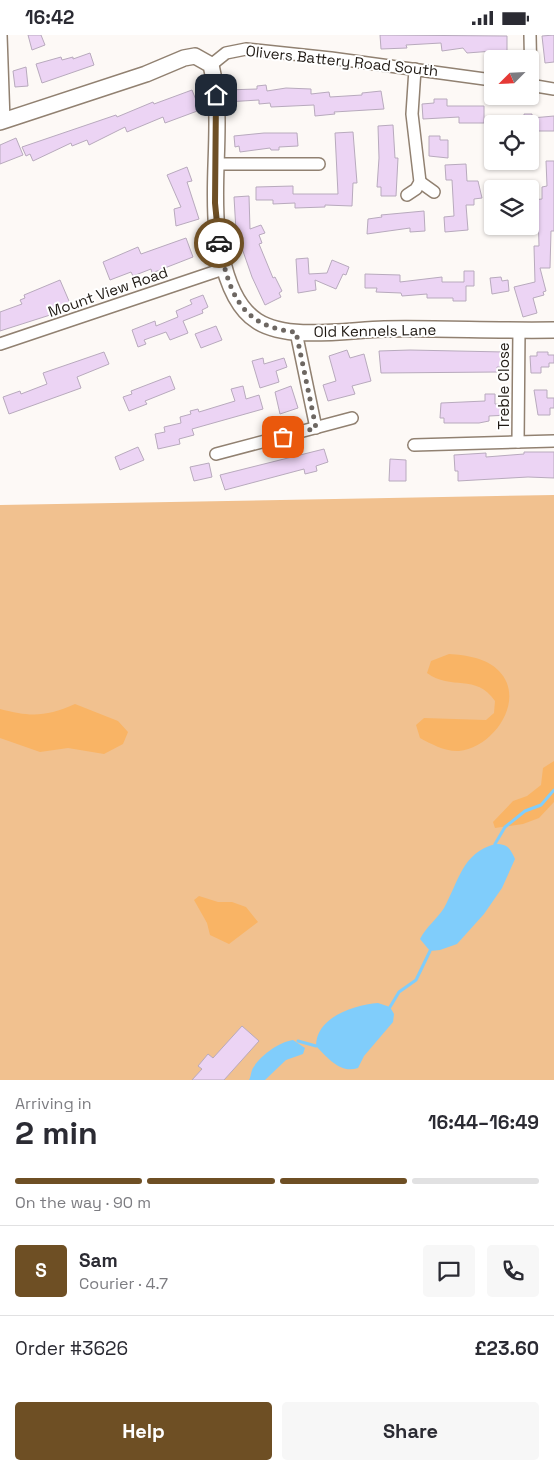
<!DOCTYPE html>
<html lang="en">
<head>
<meta charset="utf-8">
<style>
	body { margin:0; font-family:"Space Grotesk",sans-serif; background:#f7f7f7; color:#2b2b33; height:100vh; display:flex; flex-direction:column; font-size:19px; white-space:nowrap }
	* { box-sizing:border-box; margin:0 }
	p { font-size:16px; color:#7c7c81 }
	.icon { flex:none; width:28px; height:28px; fill:none; stroke:currentColor; stroke-width:2; stroke-linecap:round; stroke-linejoin:round }
	.map { position:relative; height:1045px; overflow:hidden }
	.panel { display:flex; flex-direction:column; background:#fff; flex:1 }
	.panel>* { flex:none }
	.needle { width:32px; rotate:246deg }
	.controls { position:absolute; left:484px; top:15px; display:grid; gap:10px }
	.controls a { display:grid; place-items:center; width:55px; height:55px; border-radius:5px; background:#fff; box-shadow:0 1px 4px #0004; font-size:25px }
	.pin { position:absolute; display:grid; place-items:center; width:42px; height:42px; color:#fff; margin:-21px; border-radius:10px; box-shadow:0 2px 8px #0006 }
	.courier { position:absolute; display:grid; place-items:center; width:50px; height:50px; margin:-25px; border:4px solid #6e4f24; border-radius:50%; background:#fff; color:#222; box-shadow:0 1px 6px #0007 }
	.summary em { font-style:normal; font-weight:700 }
	.summary div { display:flex; flex-direction:column-reverse }
	.summary { display:flex; align-items:center; justify-content:space-between; height:85px; padding:0 15px }
	h1 { font-size:32px; font-weight:700; line-height:38px }
	.bar { display:grid; grid-template-columns:repeat(4,1fr); gap:8px 5px; align-content:center; height:60px; padding:0 15px }
	.bar i { height:6px; border-radius:4px; background:#e1e1e2 }
	.bar .current { background:#6e4f24 }
	.bar p { grid-column:span 4 }
	.line { display:flex; align-items:center; gap:12px; padding:0 15px; border-top:1px solid #e1e1e2 }
	.line div { flex:1 }
	.round { display:grid; place-items:center; flex:none; width:52px; height:52px; border-radius:5px; background:#f7f7f7 }
	.action { display:flex; gap:10px; margin-top:auto; padding:10px 15px }
	.action a { flex:1; height:58px; border-radius:5px; background:#6e4f24; color:#fff; font-size:20px; font-weight:700; line-height:58px; text-align:center }
	.action a+a { background:#f7f7f7; color:#2b2b33 }
	.status { display:flex; justify-content:space-between; align-items:center; height:35px; padding:0 25px; background:#fff; direction:ltr }
	.status svg { height:14px; fill:currentColor }
	.map>svg:first-child { display:block }
	.green { fill:#f1c18f }
	.forest { fill:#f9b465 }
	.water { fill:#80cdfb }
	.lines { fill:none; stroke-linecap:round; stroke-linejoin:round }
	.stream { stroke:#80cdfb; stroke-width:3 }
	.building { fill:#ecd4f4; stroke:#b8aabd }
	.minor-casing { stroke:#918171; stroke-width:14 }
	.tertiary-casing { stroke:#918171; stroke-width:18 }
	.minor { stroke:#fff; stroke-width:11 }
	.tertiary { stroke:#fff; stroke-width:15 }
	.done { stroke:#6d6762; stroke-width:5; stroke-dasharray:0 9 }
	.route { stroke:#6e4f24; stroke-width:6 }
	.labels { text-anchor:middle; stroke-width:4; stroke-linejoin:round; paint-order:stroke }
	.street-label { font-size:15px; fill:#1f1913; stroke:#fff }
</style>
</head>
<body>
<div class="status"><b>16:42</b><svg viewBox="0 0 49 12"><path d="M0 12V9h3v3zM5 12V6h3v6zM10 12V3h3v9zM15 12V0h3v12zM26 1h20v11H26zM47 4h2v5h-2z"/></svg></div>
<div class="map">
<svg width="554" height="1045" viewBox="0 0 554 1045">
	<rect width="100%" height="100%" fill="#fdf9f6"/>
	<polygon class="green" points="554,460 554,1045 0,1045 0,470"/>
	<g class="forest">
		<path d="M449,619C466,620 487,623 499,636C527,665 493,713 459,716C446,717 431,709 420,703L416,690L424,683L486,685L494,678L495,666C476,638 451,656 427,638L431,626Z"/>
		<path d="M75,669L118,686L128,697L123,709L104,719L68,713L40,717L0,703V674C30,682 46,682 75,669Z"/>
		<polygon points="554,726 554,767 539,783 523,789 495,793 493,787 513,766 527,761 541,750 543,733"/>
		<polygon points="199,861 218,867 232,867 246,872 258,887 229,909 210,900 207,888 194,865"/>
	</g>
	<g class="water">
		<path d="M495,809C508,809 510,813 515,824L502,853L484,879L457,909L440,915L430,916L420,904C426,892 437,884 444,873C459,846 462,818 495,809Z"/>
		<path d="M378,968L390,972L394,979L393,987L364,1021L358,1033C340,1039 328,1023 316,1011C316,982 354,970 378,968Z"/>
		<path d="M293,1005L305,1013L303,1019L286,1025L265,1045H249C251,1042 251,1036 253,1033C261,1020 279,1007 293,1005Z"/>
	</g>
	<g class="lines">
		<g class="stream">
			<polyline points="495,809 505,792 525,776 541,770 554,755"/>
			<polyline points="390,972 399,957 416,945 430,916"/>
			<polyline points="298,1006 316,1011"/>
		</g>
	</g>
	<g class="building">
		<polygon points="28,0 41,0 45,10 32,15"/>
		<polygon points="380,0 507,1 507,24 493,24 493,16 467,18 463,13 442,16 441,8 406,10 407,13 381,14"/>
		<polygon points="554,0 554,27 545,28 542,1"/>
		<polygon points="90,18 94,30 42,48 36,29 61,22 62,25 73,22 73,24"/>
		<polygon points="26,32 28,51 15,52 13,36"/>
		<polygon points="266,50 267,56 286,53 311,54 311,59 329,57 330,62 362,60 362,58 381,56 384,74 334,77 335,79 315,81 314,70 271,72 270,68 259,69 259,65 226,67 225,55 257,54 257,51"/>
		<polygon points="192,55 200,75 165,88 163,82 127,97 125,92 89,110 87,105 72,111 71,108 33,126 30,119 26,121 22,112 116,80 117,82 153,67 154,69"/>
		<polygon points="434,64 447,64 447,71 484,71 484,88 459,88 459,82 423,84 422,69 434,68"/>
		<polygon points="524,79 532,79 532,83 554,81 554,96 530,96 530,89 524,89"/>
		<polygon points="393,90 395,123 398,123 396,161 381,161 381,152 377,152 379,123 378,91"/>
		<polygon points="353,97 357,148 353,148 352,171 325,170 325,172 295,173 295,168 273,169 273,165 256,165 256,152 293,151 293,159 338,159 335,98"/>
		<polygon points="264,98 297,98 298,111 279,112 279,115 271,115 270,113 240,117 239,111 235,112 234,101"/>
		<polygon points="429,101 440,101 440,105 448,105 448,123 429,121"/>
		<polygon points="16,103 23,120 0,129 0,110"/>
		<polygon points="546,126 554,126 554,196 551,196 550,233 540,233 546,256 543,257 544,260 533,263 537,278 523,282 514,252 535,247 534,211 539,211 538,174 532,174 532,165 542,164 542,152 547,151"/>
		<polygon points="466,129 467,146 478,146 482,163 474,164 474,170 466,170 468,195 445,197 444,182 454,181 452,145 446,145 445,130"/>
		<polygon points="187,132 192,146 187,147 199,184 176,191 174,174 181,172 167,140"/>
		<polygon points="249,161 250,194 261,190 265,198 259,200 262,208 259,209 273,243 275,242 282,256 279,258 281,262 265,270 252,242 236,196 234,162"/>
		<polygon points="424,176 425,196 410,197 410,193 367,199 368,184 382,182 381,180"/>
		<polygon points="186,203 193,222 152,238 151,234 133,241 131,237 110,245 103,227 138,212 141,219"/>
		<polygon points="308,223 309,239 327,238 332,225 349,232 346,240 343,239 336,254 315,245 316,255 298,258 296,224"/>
		<polygon points="464,236 474,236 474,251 466,251 466,266 453,266 453,263 427,263 427,259 402,261 401,258 376,257 377,253 365,253 365,239 400,240 400,247 442,242 442,247 464,247"/>
		<polygon points="501,242 502,246 508,245 509,256 492,259 490,243"/>
		<polygon points="60,245 72,273 0,296 0,277 22,269 20,265 25,263 24,260"/>
		<polygon points="203,260 208,272 202,275 203,278 183,286 188,298 170,305 166,297 144,305 146,309 138,312 132,295 155,286 156,291 178,282 176,276 192,269 190,265"/>
		<polygon points="216,291 222,305 201,313 195,299"/>
		<polygon points="347,315 350,323 364,319 371,346 352,351 355,359 328,366 323,350 336,346 329,321"/>
		<polygon points="410,315 504,317 504,332 497,332 497,337 381,338 379,316"/>
		<polygon points="104,317 109,329 77,342 81,353 9,379 3,362 20,356 21,359 47,349 43,338"/>
		<polygon points="537,317 548,317 548,320 554,320 554,328 549,328 549,332 541,332 541,338 531,338 530,321 537,321"/>
		<polygon points="263,323 264,329 284,323 287,332 276,336 279,347 260,353 252,326"/>
		<polygon points="170,341 175,354 145,366 147,369 129,376 123,362 132,359 131,356"/>
		<polygon points="243,351 246,364 259,360 263,374 192,394 194,400 179,404 180,409 158,414 155,399 165,397 164,392 181,388 180,382 191,379 190,376 198,374 199,377 235,366 231,354"/>
		<polygon points="291,351 298,373 280,379 275,357"/>
		<polygon points="534,355 547,355 547,363 554,363 554,373 550,373 550,380 538,380"/>
		<polygon points="485,359 495,359 495,369 509,369 509,380 489,381 489,386 479,388 444,388 444,383 440,383 441,368 485,366"/>
		<polygon points="138,412 144,425 120,435 115,422"/>
		<polygon points="324,414 328,427 316,431 317,436 305,439 304,434 225,455 220,440"/>
		<polygon points="524,417 554,417 554,443 528,442 458,446 458,436 455,436 454,420 486,418 486,422 524,419"/>
		<polygon points="390,424 406,425 406,446 389,446"/>
		<polygon points="209,428 212,442 194,446 190,432"/>
		<polygon points="242,991 259,1006 224,1045 192,1045 202,1034 198,1031 208,1019 213,1023"/>
	</g>
	<g class="lines">
		<g class="minor-casing">
			<g id="minor">
				<polyline points="1,0 4,86"/>
				<polyline points="530,0 531,50"/>
				<polyline points="211,30 226,18 246,14 331,23 492,45"/>
				<polyline points="530,50 554,54"/>
				<polyline points="216,129 319,129"/>
				<polyline points="420,147 434,157"/>
				<polyline points="407,160 416,154 420,147 412,79 415,34"/>
				<polyline points="296,297 316,393"/>
				<polyline points="0,309 226,233"/>
				<polyline points="518,407 519,295"/>
				<polyline points="414,410 554,406"/>
				<polyline points="216,419 352,383"/>
			</g>
		</g>
		<g class="tertiary-casing">
			<path id="tertiary" d="M0,87L146,39L184,23L195,21L211,30C224,84 211,141 217,196C221,226 230,269 257,286C288,306 347,295 384,294C440,293 497,296 554,295"/>
		</g>
		<use href="#minor" class="minor"/>
		<use href="#tertiary" class="tertiary"/>
	</g>
	<g class="lines">
		<path class="done" d="M219,208C229,257 240,292 296,297L316,393L283,402"/>
		<polyline class="route" points="216,60 215,168 219,208"/>
	</g>
	<g class="labels">
		<g class="street-label">
			<text transform="translate(342 26) rotate(6)" y="5">Olivers Battery Road South</text>
			<text transform="translate(108 257) rotate(-19)" y="5">Mount View Road</text>
			<text transform="translate(375 296) rotate(-1)" y="5">Old Kennels Lane</text>
			<text transform="translate(504 351) rotate(-90)" y="5">Treble Close</text>
		</g>
	</g>
</svg>
<div class="controls">
<a><svg class="needle" viewBox="-14 -14 28 28"><path d="M0-13l5 13h-10z" fill="#e53935"/><path d="M0 13l5-13h-10z" fill="#7c7c81"/></svg></a>
<a><svg class="icon" aria-label="locate" viewBox="0 0 24 24"><circle cx="12" cy="12" r="6"/><path d="M12 2v4M12 18v4M2 12h4M18 12h4"/></svg></a>
<a><svg class="icon" aria-label="layers" viewBox="0 0 24 24"><path d="M12 4l9 5-9 5-9-5zM3 14l9 5 9-5"/></svg></a>
</div>
<div class="pin" style="left:283px;top:402px;background:#ea580c"><svg class="icon" aria-label="bag" viewBox="0 0 24 24"><path d="M5 8h14l-1 12H6zM9 8a3 3 0 0 1 6 0"/></svg></div>
<div class="pin" style="left:216px;top:60px;background:#1f2937"><svg class="icon" aria-label="home" viewBox="0 0 24 24"><path d="M3 11l9-7 9 7M6 9v11h12V9"/></svg></div>
<div class="courier" style="left:219px;top:208px"><svg class="icon" aria-label="car" viewBox="0 0 24 24"><path d="M5 17H2v-5l4-1 3-4h7l3 4 3 1v5h-3M9 17h6M6 11h13"/><circle cx="7" cy="17" r="2"/><circle cx="17" cy="17" r="2"/></svg></div>
</div>
<section class="panel">
<div class="summary"><div><h1>2 min</h1><p>Arriving in</p></div><em>16:44–16:49</em></div>
<div class="bar"><i class="current"></i><i class="current"></i><i class="current"></i><i></i><p>On the way · 90 m</p></div>
<div class="line" style="height:90px"><b class="round" style="background:#6e4f24;color:#fff">S</b><div><b>Sam</b><p>Courier · 4.7</p></div><a class="round"><svg class="icon" aria-label="chat" viewBox="0 0 24 24"><path d="M4 5h16v11H9l-5 4z"/></svg></a><a class="round"><svg class="icon" aria-label="phone" viewBox="0 0 24 24"><path d="M5 4h4l2 5-3 2q2 4 5 5l2-3 5 2v4C11 20 4 13 5 4z"/></svg></a></div>
<div class="line" style="height:65px"><div>Order #3626</div><b>£23.60</b></div>
<div class="action"><a>Help</a><a>Share</a></div>
</section>
</body>
</html>
